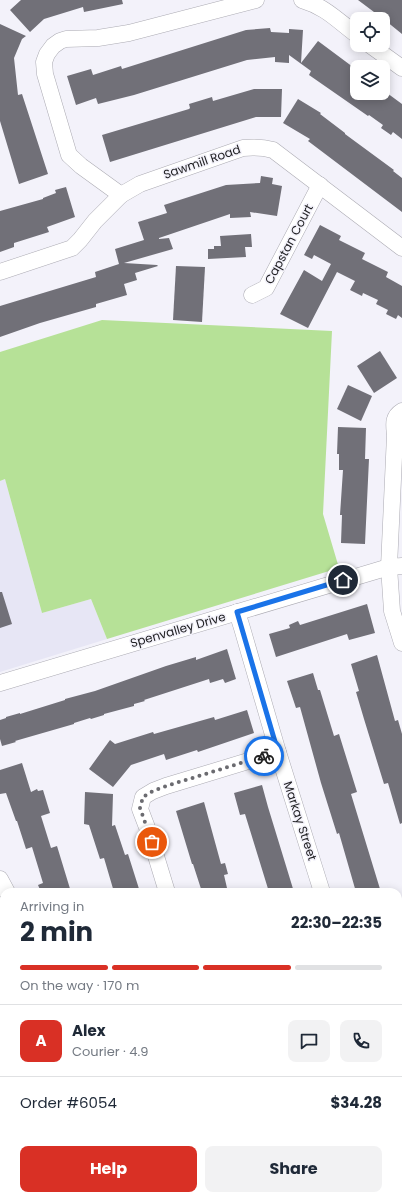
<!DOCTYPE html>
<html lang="en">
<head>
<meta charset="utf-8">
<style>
	body { margin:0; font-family:Poppins,sans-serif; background:#f2f2f3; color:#1f2937; height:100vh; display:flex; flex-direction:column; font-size:15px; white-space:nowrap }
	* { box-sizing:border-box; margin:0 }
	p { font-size:13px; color:#747a83 }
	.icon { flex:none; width:22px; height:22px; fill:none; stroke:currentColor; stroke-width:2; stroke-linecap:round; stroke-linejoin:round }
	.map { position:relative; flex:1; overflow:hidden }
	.sheet { position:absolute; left:0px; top:888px; width:402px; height:312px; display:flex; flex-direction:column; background:#fff; border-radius:12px 12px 0 0; box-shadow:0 2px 10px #0003 }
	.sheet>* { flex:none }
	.fabs { position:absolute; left:350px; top:12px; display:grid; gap:8px }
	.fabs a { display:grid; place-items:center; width:40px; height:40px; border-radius:8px; background:#fff; box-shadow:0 2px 10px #0003; font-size:20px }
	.pin { position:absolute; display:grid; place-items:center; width:34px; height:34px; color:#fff; margin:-17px; border:2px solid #fff; border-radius:50%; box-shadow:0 1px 4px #0007 }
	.courier { position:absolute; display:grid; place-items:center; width:40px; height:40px; margin:-20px; border:3px solid #1a73e8; border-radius:50%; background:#fff; color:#222; box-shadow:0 1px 5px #0007 }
	.summary em { font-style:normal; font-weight:700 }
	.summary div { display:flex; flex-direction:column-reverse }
	.summary { display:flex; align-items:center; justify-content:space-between; height:68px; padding:0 20px }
	h1 { font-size:26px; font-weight:700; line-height:30px }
	.bar { display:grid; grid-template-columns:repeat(4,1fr); gap:6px 4px; align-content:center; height:48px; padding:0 20px }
	.bar i { height:5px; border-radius:3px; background:#e0e1e3 }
	.bar .selected { background:#d93025 }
	.bar p { grid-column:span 4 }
	.line { display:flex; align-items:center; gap:10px; padding:0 20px; border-top:1px solid #e0e1e3 }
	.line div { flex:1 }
	.round { display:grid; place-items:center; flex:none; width:42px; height:42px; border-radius:8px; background:#f2f2f3 }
	.primary-button { display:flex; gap:8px; margin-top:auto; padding:8px 20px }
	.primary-button a { flex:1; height:46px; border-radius:8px; background:#d93025; color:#fff; font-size:16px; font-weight:700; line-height:46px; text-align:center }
	.primary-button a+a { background:#f2f2f3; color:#1f2937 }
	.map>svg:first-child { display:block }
	.built { fill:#e7e6f5 }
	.green { fill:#b6e197 }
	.building { fill:#717078 }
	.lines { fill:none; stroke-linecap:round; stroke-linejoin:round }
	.minor-casing { stroke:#acabb3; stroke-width:17 }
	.major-casing { stroke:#cececf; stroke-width:21 }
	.minor { stroke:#fff; stroke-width:16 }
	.major { stroke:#f3b1ac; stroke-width:20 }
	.done { stroke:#6b6b70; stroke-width:4; stroke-dasharray:0 7.2 }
	.route { stroke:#1a73e8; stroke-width:5 }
	.labels { text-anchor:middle; stroke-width:3; stroke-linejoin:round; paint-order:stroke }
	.street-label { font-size:12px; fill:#222225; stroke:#f3f2fa }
</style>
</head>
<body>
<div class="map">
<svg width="402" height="1200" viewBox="0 0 402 1200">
	<rect width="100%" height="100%" fill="#f3f2fa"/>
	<polygon class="built" points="5,479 42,613 91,599 107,639 0,672 0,481"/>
	<polygon class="green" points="102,320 332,331 323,514 339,568 107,639 91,599 42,613 5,479 0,481 0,352"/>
	<g class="building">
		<polygon points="21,0 122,0 123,4 84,12 83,7 44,19 30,32 10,10"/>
		<polygon points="358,0 402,0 402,34 386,21"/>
		<polygon points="0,24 26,36 22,39 14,58 18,95 22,94 48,174 19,184 0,121"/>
		<polygon points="270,28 271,32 289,33 289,29 303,30 301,63 318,41 357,70 357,93 387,93 402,104 402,139 393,132 391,135 381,128 383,125 369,115 368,116 309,75 311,71 289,55 289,63 275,62 275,57 247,60 134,95 98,104 96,98 76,105 67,76 91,69 93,75 121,66 122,69 246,30"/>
		<polygon points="254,89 282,89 281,117 256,117 110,162 102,135 189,109 190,108 189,104 212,97 213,101"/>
		<polygon points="298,99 321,113 320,114 345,133 345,134 394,170 393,171 402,178 402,212 308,141 310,139 283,123"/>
		<polygon points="261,176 273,178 272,184 282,186 277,216 250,212 251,217 230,218 230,214 159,238 159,239 169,238 173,249 124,263 157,265 158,266 135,273 137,280 124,284 127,295 96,304 96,307 40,323 0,337 0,306 96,277 95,272 119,264 115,249 144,240 138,222 167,213 164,205 226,185 260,183"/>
		<polygon points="66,187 75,217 47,227 49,232 14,243 14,247 0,252 0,211 43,199 43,198 56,193 55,190"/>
		<polygon points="320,225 341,236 339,240 365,253 362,259 388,272 386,277 402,286 402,318 398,315 396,319 386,314 388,310 376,304 378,300 363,293 362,296 350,290 355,281 337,272 308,328 280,314 304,270 322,281 331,264 314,255 312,259 304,255"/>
		<polygon points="251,234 252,247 245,247 246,257 208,259 208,249 214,249 214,246 221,246 220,236"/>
		<polygon points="176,266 205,267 202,322 173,320"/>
		<polygon points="380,351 397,378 374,393 357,366"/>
		<polygon points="348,385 372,396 361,421 337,409"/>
		<polygon points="338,427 366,428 365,459 369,459 365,544 341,543 342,515 340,515 343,470 339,470 339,454 337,454"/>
		<polygon points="0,592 2,592 12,624 0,628"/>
		<polygon points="367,604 375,633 349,640 347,634 276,657 269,634 290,628 289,625 298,621 300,625"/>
		<polygon points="227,649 236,679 225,683 223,679 210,683 209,679 144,700 145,701 134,704 134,706 104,714 104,715 91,719 90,718 74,723 74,724 15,741 16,742 2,746 0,739 0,720 6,718 6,717 20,713 20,714 65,700 65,699 95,691 166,666 196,657 196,660"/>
		<polygon points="377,655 395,721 398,720 402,734 402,823 400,824 388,783 384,784 364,719 356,692 359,691 351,664"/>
		<polygon points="313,673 318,690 320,690 334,736 339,734 357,792 351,794 380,889 370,892 356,892 339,833 337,834 321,783 300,707 296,708 287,681"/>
		<polygon points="247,710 254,733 198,752 197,750 166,760 164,754 131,765 113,787 89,769 110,740 115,744 153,732 154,734 214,717 215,720"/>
		<polygon points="22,763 31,792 37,789 38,791 43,790 50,813 41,816 51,848 57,846 71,892 41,892 38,885 43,883 32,847 26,849 17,821 16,821 6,793 0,794 0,770"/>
		<polygon points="262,785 268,807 294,892 269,892 245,814 240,815 234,793"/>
		<polygon points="85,792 113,794 112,826 115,825 125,855 128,854 140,892 114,892 104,858 100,859 89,825 84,824"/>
		<polygon points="204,802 221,864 225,863 228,874 224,875 227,888 214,892 202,892 193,864 192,864 176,811"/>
	</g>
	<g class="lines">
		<g class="minor-casing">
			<g id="minor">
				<path d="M302,0C326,7 338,21 357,35"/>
				<polyline points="370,45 402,68"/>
				<polyline points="121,195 81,166 69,155 45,74 44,62 47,54 53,46 60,41 66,39 98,38 129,33 256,0"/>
				<path d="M0,272L72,248L80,240L95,221L121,195L140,184L243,148C254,147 262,147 273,150L402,248"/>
				<polyline points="252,295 266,288 320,185"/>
				<path d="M402,411C392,417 394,425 395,435L389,567L392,611L402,643"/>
				<polyline points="237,612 242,628 278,752 322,892"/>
				<polyline points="0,683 389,567 402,566"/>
				<polyline points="0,879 7,892"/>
				<polyline points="167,892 148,830 140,809 143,797 153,791 166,786 278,752"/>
				<polyline points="0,1110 4,1109"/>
			</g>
		</g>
		<g class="major-casing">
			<g id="major">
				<polyline points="398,1112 402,1111"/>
				<polyline points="105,1200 118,1196"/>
			</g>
		</g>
		<use href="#minor" class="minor"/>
		<use href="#major" class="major"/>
	</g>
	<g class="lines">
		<polyline class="done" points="152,842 140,808 143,797 153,791 166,786 264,756"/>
		<polyline class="route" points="264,756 278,752 237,612 343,580"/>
	</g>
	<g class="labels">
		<g class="street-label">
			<text transform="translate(202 162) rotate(-19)" y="4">Sawmill Road</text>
			<text transform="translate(289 244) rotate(-62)" y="4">Capstan Court</text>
			<text transform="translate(178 630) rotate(-16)" y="4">Spenvalley Drive</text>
			<text transform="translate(300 821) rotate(72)" y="4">Markay Street</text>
		</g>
	</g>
</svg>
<div class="fabs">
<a><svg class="icon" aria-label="locate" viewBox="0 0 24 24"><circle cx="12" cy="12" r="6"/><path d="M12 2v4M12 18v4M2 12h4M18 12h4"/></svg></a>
<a><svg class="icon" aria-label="layers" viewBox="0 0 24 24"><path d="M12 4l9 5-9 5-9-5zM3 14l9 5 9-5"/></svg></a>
</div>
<div class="pin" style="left:152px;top:842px;background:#ea580c"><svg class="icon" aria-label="bag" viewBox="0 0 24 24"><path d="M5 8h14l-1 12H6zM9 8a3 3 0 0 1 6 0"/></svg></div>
<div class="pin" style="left:343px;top:580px;background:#1f2937"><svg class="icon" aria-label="home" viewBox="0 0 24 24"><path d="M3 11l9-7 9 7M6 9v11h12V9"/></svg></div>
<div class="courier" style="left:264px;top:756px"><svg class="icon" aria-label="bike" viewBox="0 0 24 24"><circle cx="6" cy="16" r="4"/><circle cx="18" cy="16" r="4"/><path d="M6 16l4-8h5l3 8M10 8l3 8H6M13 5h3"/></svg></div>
<section class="sheet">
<div class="summary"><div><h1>2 min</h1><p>Arriving in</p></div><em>22:30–22:35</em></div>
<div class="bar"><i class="selected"></i><i class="selected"></i><i class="selected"></i><i></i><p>On the way · 170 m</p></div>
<div class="line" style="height:72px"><b class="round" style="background:#d93025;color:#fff">A</b><div><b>Alex</b><p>Courier · 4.9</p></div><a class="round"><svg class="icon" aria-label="chat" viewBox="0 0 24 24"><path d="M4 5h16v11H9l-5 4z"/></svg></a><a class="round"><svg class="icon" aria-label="phone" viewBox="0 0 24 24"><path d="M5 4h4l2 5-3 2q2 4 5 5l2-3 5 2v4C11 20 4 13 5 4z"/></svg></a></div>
<div class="line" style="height:52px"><div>Order #6054</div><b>$34.28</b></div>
<div class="primary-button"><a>Help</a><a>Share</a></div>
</section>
</div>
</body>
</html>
